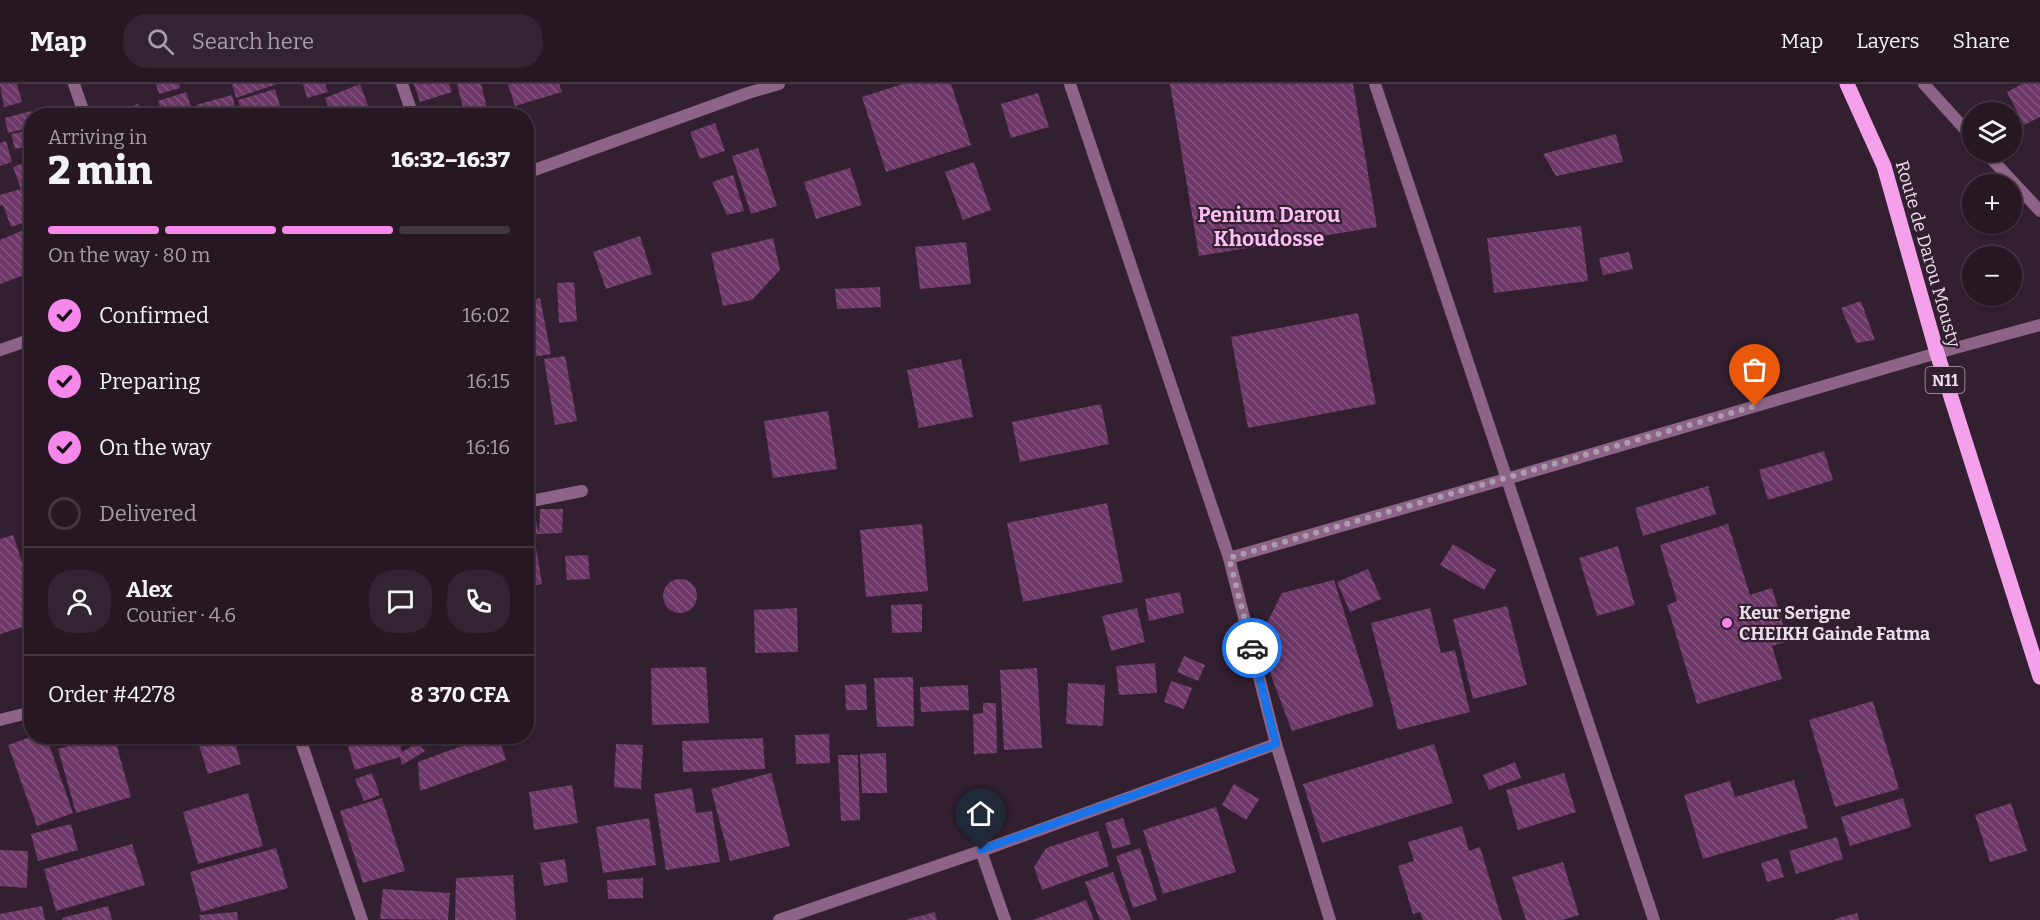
<!DOCTYPE html>
<html lang="en">
<head>
<meta charset="utf-8">
<style>
	body { margin:0; font-family:Bitter,serif; background:#322430; color:#f1f3f6; height:100vh; display:flex; flex-direction:column; font-size:22px; white-space:nowrap }
	* { box-sizing:border-box; margin:0 }
	p { font-size:20px; color:#a49fa6 }
	.icon { flex:none; width:33px; height:33px; fill:none; stroke:currentColor; stroke-width:2; stroke-linecap:round; stroke-linejoin:round }
	.map { position:relative; flex:1; overflow:hidden }
	.panel { position:absolute; left:24px; top:24px; width:510px; height:636px; display:flex; flex-direction:column; background:#261723; border-radius:24px; box-shadow:0 2px 4px #0004,0 0 0 2px #423641 }
	.panel>* { flex:none }
	.controls { position:absolute; left:1962px; top:18px; display:grid; gap:12px }
	.controls a { display:grid; place-items:center; width:60px; height:60px; border-radius:50%; background:#261723; box-shadow:0 2px 4px #0004,0 0 0 2px #423641; font-size:30px }
	.pin { position:absolute; display:grid; place-items:center; width:51px; height:51px; color:#fff; margin:-62px -26px; border-radius:50% 50% 50% 0; rotate:-45deg; box-shadow:0 0 6px #0007 }
	.pin .icon { rotate:45deg }
	.courier { position:absolute; display:grid; place-items:center; width:60px; height:60px; margin:-30px; border:4px solid #1a73e8; border-radius:50%; background:#fff; color:#222; box-shadow:0 2px 8px #0007 }
	.summary em { font-style:normal; font-weight:800 }
	.summary div { display:flex; flex-direction:column-reverse }
	.summary { display:flex; align-items:center; justify-content:space-between; height:102px; padding:0 24px }
	h1 { font-size:39px; font-weight:800; line-height:45px }
	.bar { display:grid; grid-template-columns:repeat(4,1fr); gap:9px 6px; align-content:center; height:72px; padding:0 24px }
	.bar i { height:8px; border-radius:4px; background:#423641 }
	.bar .selected { background:#f788eb }
	.bar p { grid-column:span 4 }
	.line { display:flex; align-items:center; gap:15px; padding:0 24px; border-top:2px solid #423641 }
	.line div { flex:1 }
	.round { display:grid; place-items:center; flex:none; width:63px; height:63px; border-radius:24px; background:#322430 }
	ol { padding:0 24px; list-style:none }
	li { display:flex; align-items:center; gap:18px; height:66px }
	li p { margin-inline-start:auto }
	li .icon { padding:6px; border-radius:50%; background:#f788eb; color:#111; stroke-width:4 }
	li:last-child { color:#a49fa6 }
	li i { width:33px; height:33px; border:3px solid #423641; border-radius:50% }
	header { display:flex; align-items:center; gap:36px; box-sizing:border-box; height:84px; padding:0 30px; background:#261723; border-bottom:2px solid #423641 }
	header strong { font-size:28px }
	nav { display:flex; gap:33px; margin-inline-start:auto; font-size:21px }
	.search { width:420px; height:54px; background:#322430; display:flex; align-items:center; gap:15px; box-sizing:border-box; padding:0 21px; border-radius:24px; color:#a49fa6; font-size:22px }
	.map>svg:first-child { display:block }
	.building { fill:url(#building-back-hatch) }
	.lines { fill:none; stroke-linecap:round; stroke-linejoin:round }
	.minor { stroke:#8d6487; stroke-width:12 }
	.tertiary { stroke:#8d6487; stroke-width:12 }
	.primary { stroke:#f4a0ea; stroke-width:15 }
	.done { stroke:#ab9ca9; stroke-width:6; stroke-dasharray:0 10.8 }
	.route { stroke:#1a73e8; stroke-width:8 }
	.poi-dot { fill:#f788eb; stroke:#321f2f; stroke-width:2 }
	.labels { text-anchor:middle; stroke-width:4.5; stroke-linejoin:round; paint-order:stroke }
	.shield { fill:#321f2f; stroke:#b4a5b2; stroke-width:1.5 }
	.shield-label { font-size:16px; font-weight:bold; fill:#ecdfea }
	.street-label { font-size:18px; fill:#ecdfea; stroke:#321f2f }
	.poi-label { font-size:18px; font-weight:bold; fill:#ecdfea; stroke:#321f2f; text-anchor:start }
	.quarter-label { font-size:21px; font-weight:bold; fill:#fcbdf3; stroke:#321f2f }
</style>
</head>
<body>
<header>
<strong>Map</strong>
<div class="search"><svg class="icon" aria-label="search" viewBox="0 0 24 24"><circle cx="10" cy="10" r="6"/><path d="M15 15l6 6"/></svg>Search here</div>
<nav><a>Map</a><a>Layers</a><a>Share</a></nav>
</header>
<div class="map">
<svg width="2040" height="836" viewBox="0 0 2040 836">
	<defs>
		<pattern id="building-back-hatch" width="6" height="6" patternUnits="userSpaceOnUse" patternTransform="scale(1.5)"><rect width="6" height="6" fill="#6d3868"/><path d="M-1 5l2 2M0 0l6 6M5-1l2 2" fill="none" stroke="#82547e"/></pattern>
	</defs>
	<rect width="100%" height="100%" fill="#321f2f"/>
	<g class="building">
		<polygon points="0,0 17,0 22,18 4,23"/>
		<polygon points="156,0 179,0 180,4 159,10"/>
		<polygon points="232,0 277,0 236,14"/>
		<polygon points="303,0 325,0 328,8 307,14"/>
		<polygon points="360,0 372,32 331,32 325,14"/>
		<polygon points="414,0 449,0 452,8 420,18"/>
		<polygon points="457,0 481,0 489,32 465,32"/>
		<polygon points="508,0 559,0 562,8 515,22"/>
		<polygon points="903,0 951,0 971,61 886,88 862,13"/>
		<polygon points="1170,0 1353,0 1377,143 1199,172"/>
		<polygon points="2022,0 2040,0 2040,33 2024,41 2007,8"/>
		<polygon points="275,5 283,32 243,32 238,16"/>
		<polygon points="186,8 194,32 163,32 158,17"/>
		<polygon points="1038,9 1049,43 1011,54 1001,20"/>
		<polygon points="232,11 238,32 199,32 196,21"/>
		<polygon points="138,20 142,32 105,32 105,31"/>
		<polygon points="31,27 32,43 8,49 5,34"/>
		<polygon points="715,39 725,67 700,75 690,48"/>
		<polygon points="32,46 32,61 15,65 11,50"/>
		<polygon points="1616,50 1623,78 1556,92 1543,70"/>
		<polygon points="6,57 12,78 0,82 0,59"/>
		<polygon points="758,64 777,122 751,130 732,72"/>
		<polygon points="27,78 29,81 32,80 32,136 11,143 3,121 0,122 0,111 21,105 13,83"/>
		<polygon points="974,78 991,126 963,136 945,88"/>
		<polygon points="850,84 862,121 816,135 804,98"/>
		<polygon points="733,91 744,127 727,131 712,98"/>
		<polygon points="1581,142 1588,197 1494,209 1487,154"/>
		<polygon points="26,145 29,149 32,148 32,188 0,200 0,156"/>
		<polygon points="640,152 652,190 606,205 593,168"/>
		<polygon points="773,154 780,186 752,216 723,222 711,169"/>
		<polygon points="966,158 971,200 920,205 915,163"/>
		<polygon points="1629,168 1633,185 1603,191 1599,174"/>
		<polygon points="574,198 577,237 559,239 557,199"/>
		<polygon points="880,203 881,223 837,225 835,205"/>
		<polygon points="540,214 551,270 526,274 526,217"/>
		<polygon points="1861,217 1875,256 1856,259 1841,224"/>
		<polygon points="1358,229 1376,320 1248,344 1231,253"/>
		<polygon points="565,272 577,337 555,341 544,275"/>
		<polygon points="961,275 973,333 919,344 907,286"/>
		<polygon points="1101,320 1109,360 1020,378 1012,338"/>
		<polygon points="828,327 837,385 773,394 764,337"/>
		<polygon points="1824,367 1833,396 1768,416 1759,386"/>
		<polygon points="1708,402 1716,430 1643,452 1635,424"/>
		<polygon points="1107,419 1123,498 1023,518 1007,439"/>
		<polygon points="533,423 539,450 526,452 526,424"/>
		<polygon points="540,425 563,425 562,449 539,450"/>
		<polygon points="922,440 928,507 866,513 860,446"/>
		<polygon points="1728,440 1750,511 1772,504 1788,557 1772,562 1782,595 1697,620 1667,521 1677,517 1660,461"/>
		<polygon points="13,451 32,508 32,540 0,550 0,455"/>
		<polygon points="1453,460 1496,486 1484,506 1440,481"/>
		<polygon points="1618,462 1635,521 1597,532 1579,474"/>
		<polygon points="536,464 542,500 526,503 526,466"/>
		<polygon points="588,471 590,495 567,496 565,472"/>
		<polygon points="1368,485 1381,515 1350,528 1337,498"/>
		<circle cx="680" cy="512" r="17"/>
		<polygon points="1334,496 1374,622 1292,647 1258,557 1282,509"/>
		<polygon points="1180,508 1184,529 1149,537 1145,515"/>
		<polygon points="922,520 922,548 892,549 891,521"/>
		<polygon points="1507,522 1527,601 1473,615 1453,535"/>
		<polygon points="797,524 798,568 755,569 754,526"/>
		<polygon points="1137,524 1145,558 1111,567 1102,532"/>
		<polygon points="1430,524 1441,569 1455,566 1470,628 1398,646 1371,539"/>
		<polygon points="526,530 530,530 531,552 526,552"/>
		<polygon points="1184,572 1205,581 1198,597 1177,588"/>
		<polygon points="1155,579 1157,609 1119,611 1116,582"/>
		<polygon points="706,583 709,639 652,641 651,584"/>
		<polygon points="1037,584 1042,664 1004,666 1000,586"/>
		<polygon points="913,593 914,642 877,643 874,594"/>
		<polygon points="1171,597 1192,604 1184,625 1164,618"/>
		<polygon points="1068,599 1105,601 1103,642 1066,640"/>
		<polygon points="866,600 867,626 846,626 845,601"/>
		<polygon points="968,601 969,626 921,628 920,603"/>
		<polygon points="1873,617 1899,705 1835,723 1809,636"/>
		<polygon points="983,619 996,619 997,669 974,670 973,630 983,629"/>
		<polygon points="829,650 830,679 796,680 795,651"/>
		<polygon points="33,652 46,652 73,729 37,742 8,661"/>
		<polygon points="101,652 114,652 131,713 76,729 58,665"/>
		<polygon points="196,652 233,652 241,680 208,690"/>
		<polygon points="345,652 398,652 402,668 417,659 425,667 402,681 400,673 355,686"/>
		<polygon points="489,652 498,652 506,676 420,707 418,678"/>
		<polygon points="763,654 765,685 683,688 682,657"/>
		<polygon points="616,660 643,661 641,705 614,703"/>
		<polygon points="1434,660 1453,719 1322,759 1303,700"/>
		<polygon points="886,669 887,709 862,709 860,670"/>
		<polygon points="838,671 858,671 860,736 841,737"/>
		<polygon points="1515,678 1521,694 1489,706 1483,691"/>
		<polygon points="372,689 380,711 364,717 355,695"/>
		<polygon points="771,689 790,762 730,777 711,705"/>
		<polygon points="1564,689 1576,728 1518,746 1506,706"/>
		<polygon points="1794,696 1808,744 1703,775 1684,711 1730,697 1735,713"/>
		<polygon points="1234,700 1259,715 1246,736 1222,721"/>
		<polygon points="572,701 578,739 534,746 529,708"/>
		<polygon points="692,704 696,729 712,727 720,778 666,786 654,710"/>
		<polygon points="248,709 263,762 198,780 183,728"/>
		<polygon points="382,714 405,787 363,799 340,727"/>
		<polygon points="1903,714 1911,743 1850,762 1841,733"/>
		<polygon points="2011,719 2027,767 1990,778 1975,731"/>
		<polygon points="1216,723 1236,788 1163,810 1143,746"/>
		<polygon points="649,734 656,781 603,789 596,743"/>
		<polygon points="1123,734 1131,760 1113,765 1105,739"/>
		<polygon points="71,740 78,766 38,777 31,750"/>
		<polygon points="1462,742 1469,767 1480,763 1502,836 1423,836 1420,828 1413,830 1398,782 1414,777 1408,758"/>
		<polygon points="1098,747 1109,782 1042,806 1034,783 1046,764"/>
		<polygon points="1837,753 1843,775 1796,790 1789,767"/>
		<polygon points="132,760 145,801 56,827 44,785"/>
		<polygon points="276,764 288,804 201,828 190,788"/>
		<polygon points="1140,764 1157,816 1133,824 1116,772"/>
		<polygon points="0,766 28,767 27,804 0,802"/>
		<polygon points="1778,774 1784,793 1767,798 1761,779"/>
		<polygon points="565,775 568,798 544,802 540,779"/>
		<polygon points="1563,778 1579,831 1562,836 1526,836 1512,793"/>
		<polygon points="1113,788 1131,836 1100,836 1085,798"/>
		<polygon points="513,791 516,836 455,836 456,794"/>
		<polygon points="643,794 643,814 608,815 607,796"/>
		<polygon points="383,805 450,809 448,836 380,835"/>
		<polygon points="1086,816 1094,836 1033,836"/>
		<polygon points="42,822 45,836 0,836 0,830"/>
		<polygon points="108,822 112,836 62,836 62,834"/>
		<polygon points="237,828 238,836 200,836 199,831"/>
		<polygon points="935,828 937,836 908,836 908,835"/>
		<polygon points="1857,829 1859,836 1835,836 1835,835"/>
	</g>
	<g class="lines">
		<g class="minor">
			<polyline points="74,0 85,32"/>
			<polyline points="402,0 413,32"/>
			<polyline points="1070,0 1229,474 1276,660 1330,836"/>
			<polyline points="526,418 582,407"/>
			<polyline points="1229,474 1506,395 1937,269"/>
			<polyline points="0,636 32,628"/>
			<polyline points="299,652 362,836"/>
			<polyline points="981,767 1005,836"/>
			<polyline points="779,836 981,767 1276,660"/>
		</g>
		<g class="tertiary">
			<polyline points="1375,0 1654,836"/>
			<polyline points="1924,0 1972,53"/>
			<polyline points="1985,68 2040,127"/>
			<polyline points="526,89 748,9 779,0"/>
			<polyline points="0,266 32,255"/>
			<polyline points="1937,269 2040,241"/>
		</g>
		<polyline class="primary" points="1847,0 1884,82 1937,269 2040,593"/>
	</g>
	<g class="lines">
		<polyline class="done" points="1252,564 1229,474 1755,322"/>
		<polyline class="route" points="981,766 1276,660 1252,564"/>
	</g>
	<circle class="poi-dot" cx="1727" cy="539" r="6"/>
	<g class="labels">
		<rect class="shield" x="1925.5" y="283" width="39" height="26" rx="4.5"/>
		<g class="shield-label">
			<text x="1945" y="302">N11</text>
		</g>
		<g class="street-label">
			<text transform="translate(1928 170) rotate(74)" y="6">Route de Darou Mousty</text>
		</g>
		<g class="poi-label">
			<text x="1739" y="535">Keur Serigne<tspan x="1739" dy="21">CHEIKH Gainde Fatma</tspan></text>
		</g>
		<g class="quarter-label">
			<text x="1269" y="138">Penium Darou<tspan x="1269" dy="24">Khoudosse</tspan></text>
		</g>
	</g>
</svg>
<div class="controls">
<a><svg class="icon" aria-label="layers" viewBox="0 0 24 24"><path d="M12 4l9 5-9 5-9-5zM3 14l9 5 9-5"/></svg></a>
<a>+</a>
<a>−</a>
</div>
<div class="pin" style="left:1755px;top:322px;background:#ea580c"><svg class="icon" aria-label="bag" viewBox="0 0 24 24"><path d="M5 8h14l-1 12H6zM9 8a3 3 0 0 1 6 0"/></svg></div>
<div class="pin" style="left:981px;top:766px;background:#1f2937"><svg class="icon" aria-label="home" viewBox="0 0 24 24"><path d="M3 11l9-7 9 7M6 9v11h12V9"/></svg></div>
<div class="courier" style="left:1252px;top:564px"><svg class="icon" aria-label="car" viewBox="0 0 24 24"><path d="M5 17H2v-5l4-1 3-4h7l3 4 3 1v5h-3M9 17h6M6 11h13"/><circle cx="7" cy="17" r="2"/><circle cx="17" cy="17" r="2"/></svg></div>
<section class="panel">
<div class="summary"><div><h1>2 min</h1><p>Arriving in</p></div><em>16:32–16:37</em></div>
<div class="bar"><i class="selected"></i><i class="selected"></i><i class="selected"></i><i></i><p>On the way · 80 m</p></div>
<ol>
<li><svg class="icon" aria-label="check" viewBox="0 0 24 24"><path d="M5 12l5 5 9-10"/></svg>Confirmed<p>16:02</p></li>
<li><svg class="icon" aria-label="check" viewBox="0 0 24 24"><path d="M5 12l5 5 9-10"/></svg>Preparing<p>16:15</p></li>
<li><svg class="icon" aria-label="check" viewBox="0 0 24 24"><path d="M5 12l5 5 9-10"/></svg>On the way<p>16:16</p></li>
<li><i></i>Delivered</li>
</ol>
<div class="line" style="height:108px"><a class="round"><svg class="icon" aria-label="person" viewBox="0 0 24 24"><circle cx="12" cy="8" r="4"/><path d="M4 21q1-7 8-7t8 7"/></svg></a><div><b>Alex</b><p>Courier · 4.6</p></div><a class="round"><svg class="icon" aria-label="chat" viewBox="0 0 24 24"><path d="M4 5h16v11H9l-5 4z"/></svg></a><a class="round"><svg class="icon" aria-label="phone" viewBox="0 0 24 24"><path d="M5 4h4l2 5-3 2q2 4 5 5l2-3 5 2v4C11 20 4 13 5 4z"/></svg></a></div>
<div class="line" style="height:78px"><div>Order #4278</div><b>8 370 CFA</b></div>
</section>
</div>
</body>
</html>
